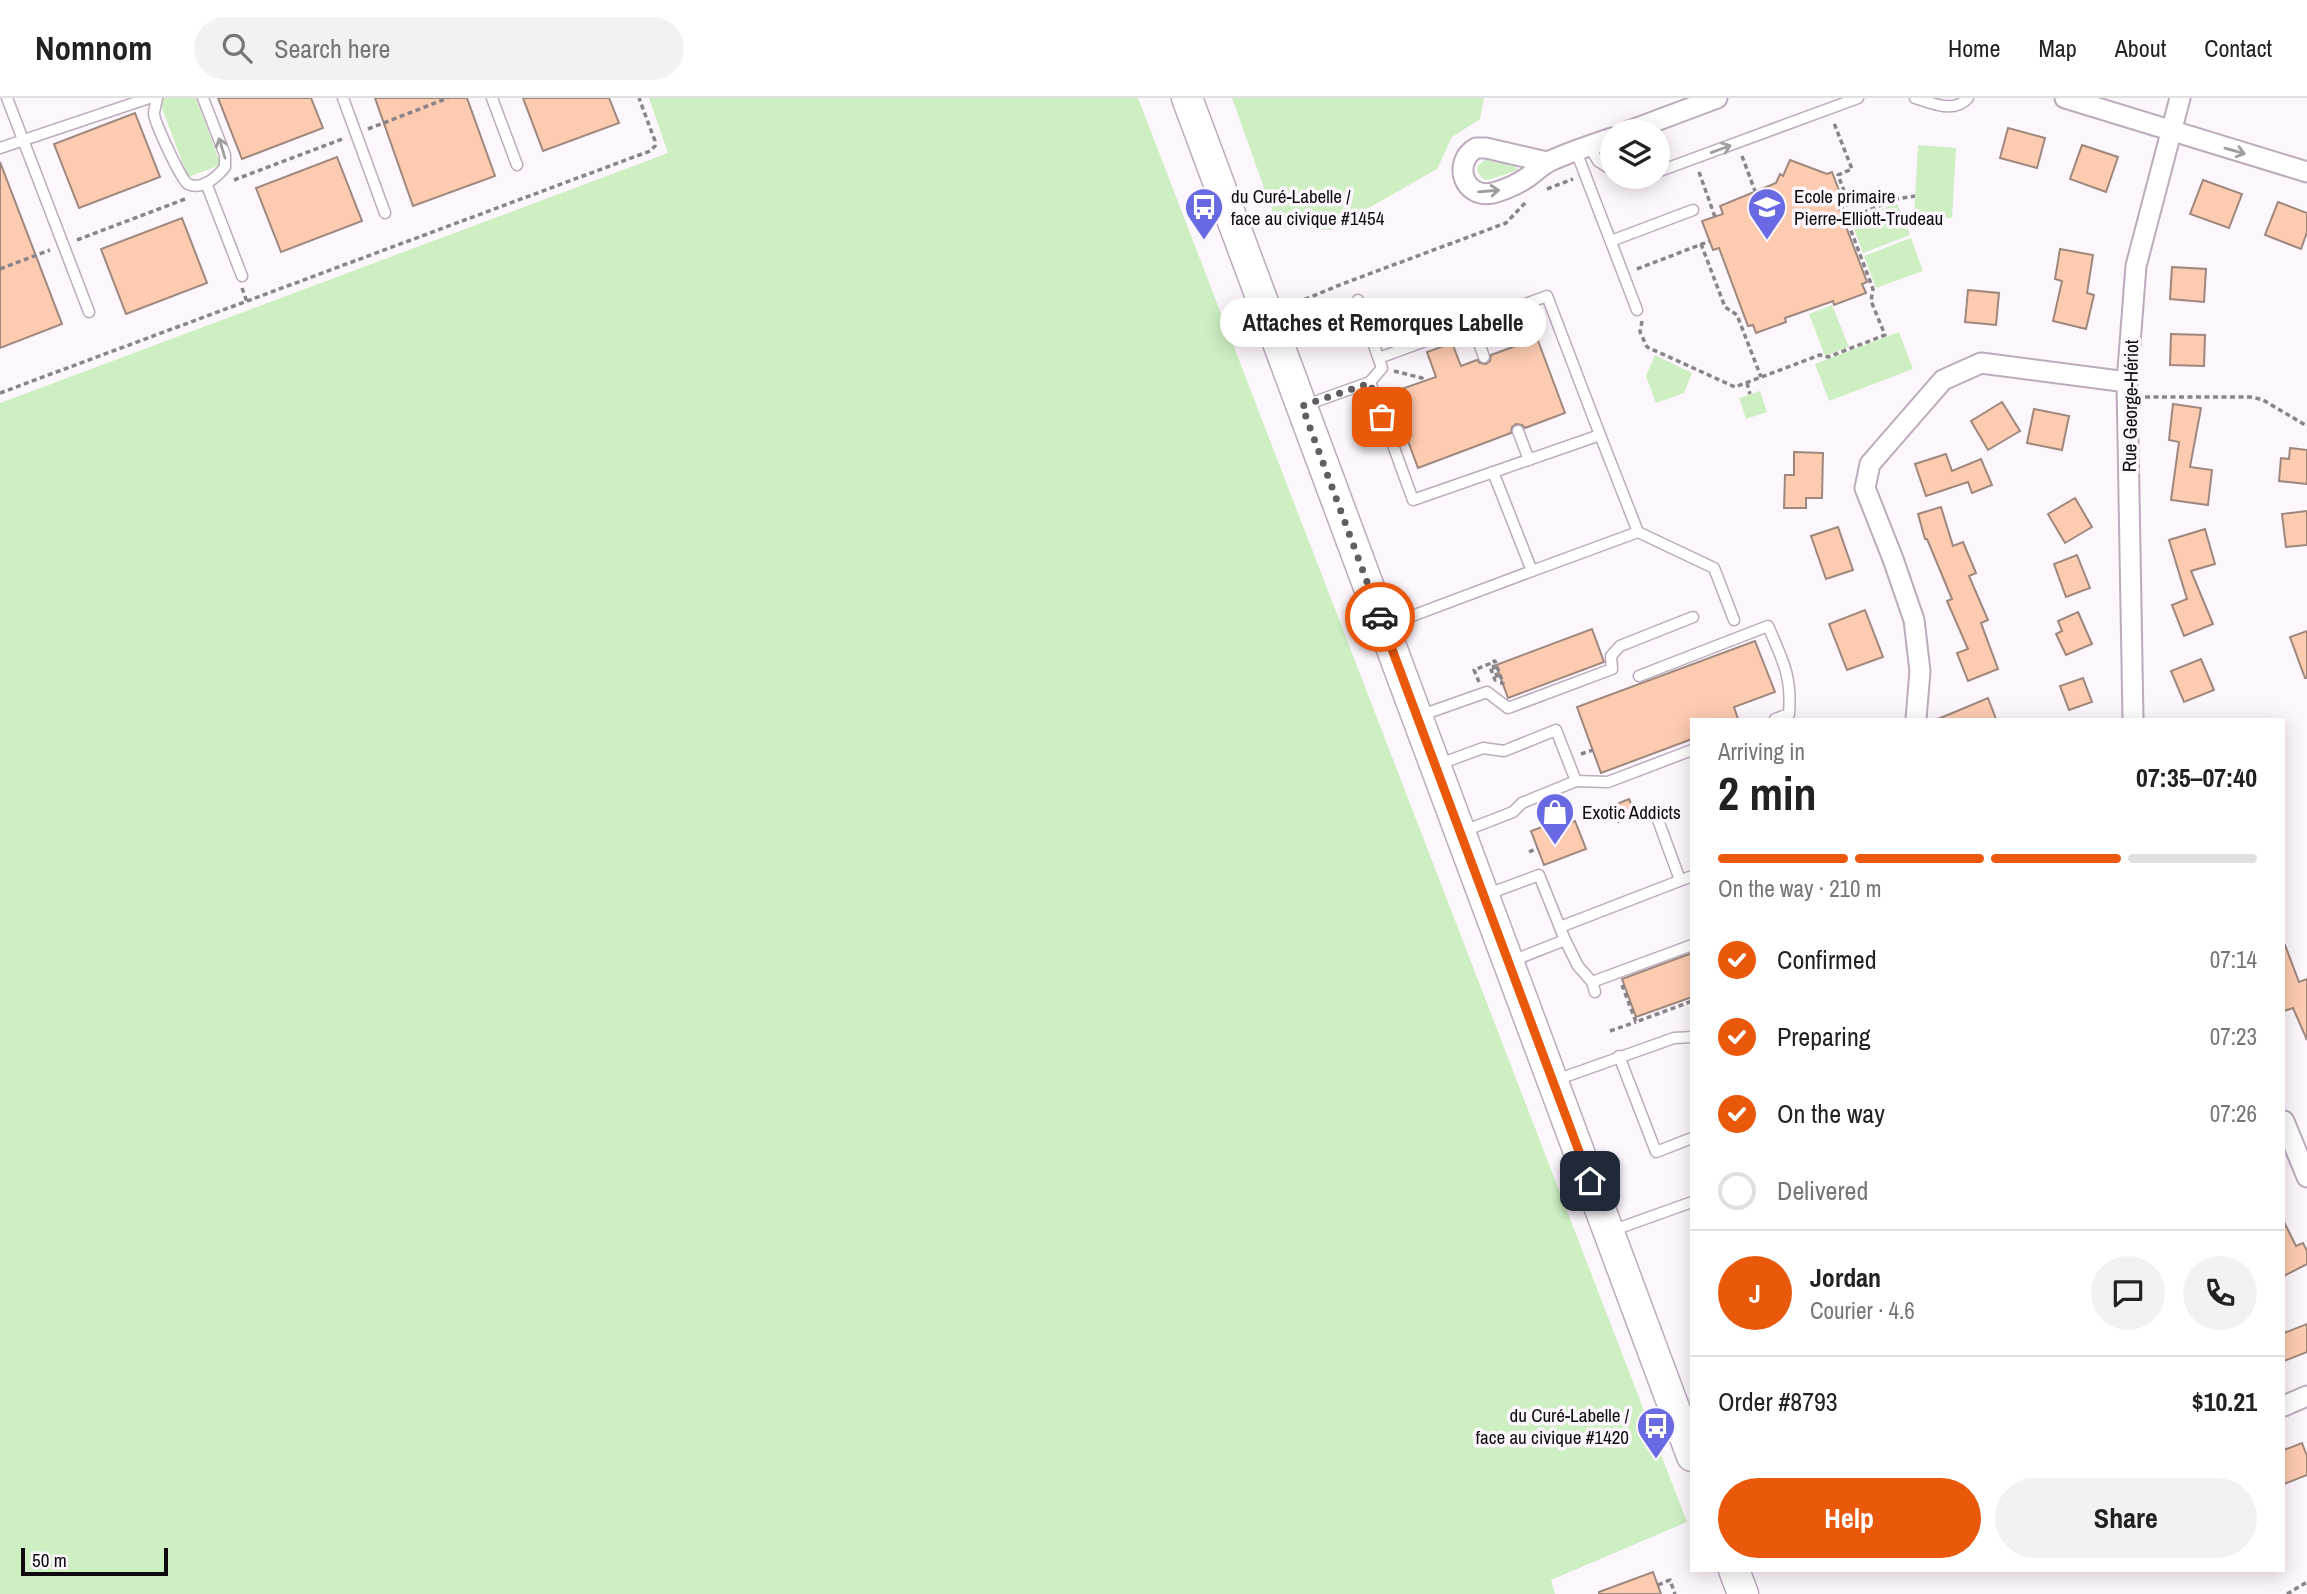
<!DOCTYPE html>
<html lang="en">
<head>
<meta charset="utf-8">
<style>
	body { margin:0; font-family:"Archivo Narrow",sans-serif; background:#f2f2f2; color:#222; height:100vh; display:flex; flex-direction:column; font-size:26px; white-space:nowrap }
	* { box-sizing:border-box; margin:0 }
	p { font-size:23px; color:#767676 }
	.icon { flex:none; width:38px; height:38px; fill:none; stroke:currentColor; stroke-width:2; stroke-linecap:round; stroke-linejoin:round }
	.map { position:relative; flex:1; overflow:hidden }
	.drawer { position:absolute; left:1690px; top:620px; width:595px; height:854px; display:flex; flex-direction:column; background:#fff; border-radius:0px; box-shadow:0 4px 18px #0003 }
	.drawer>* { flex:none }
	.controls { position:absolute; left:1600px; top:21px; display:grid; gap:14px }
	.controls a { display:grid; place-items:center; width:70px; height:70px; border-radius:50%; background:#fff; box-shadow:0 4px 18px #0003; font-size:35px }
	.scale { position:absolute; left:21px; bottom:18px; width:147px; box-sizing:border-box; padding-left:7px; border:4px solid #0f0a10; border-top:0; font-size:19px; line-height:24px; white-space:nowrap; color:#0f0a10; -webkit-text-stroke:5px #fdf6fd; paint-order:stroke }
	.pin { position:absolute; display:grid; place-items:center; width:60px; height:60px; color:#fff; margin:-30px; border-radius:14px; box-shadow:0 4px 10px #0006 }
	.courier { position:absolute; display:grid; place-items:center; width:70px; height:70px; margin:-35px; border:5px solid #ea580c; border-radius:50%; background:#fff; color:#222; box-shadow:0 2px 9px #0007 }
	.bubble { position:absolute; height:49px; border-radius:24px; background:#fff; box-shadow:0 4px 18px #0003; font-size:23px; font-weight:800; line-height:49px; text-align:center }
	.summary em { font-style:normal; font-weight:800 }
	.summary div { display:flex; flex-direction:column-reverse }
	.summary { display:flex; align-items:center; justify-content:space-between; height:119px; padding:0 28px }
	h1 { font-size:46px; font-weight:800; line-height:52px }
	.bar { display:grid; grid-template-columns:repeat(4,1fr); gap:10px 7px; align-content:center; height:84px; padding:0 28px }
	.bar i { height:9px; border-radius:5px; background:#e0e0e0 }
	.bar .selected { background:#ea580c }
	.bar p { grid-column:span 4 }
	.line { display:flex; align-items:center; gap:18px; padding:0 28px; border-top:2px solid #e0e0e0 }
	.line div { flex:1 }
	.round { display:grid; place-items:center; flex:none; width:74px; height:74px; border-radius:37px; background:#f2f2f2 }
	ol { padding:0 28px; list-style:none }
	li { display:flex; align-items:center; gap:21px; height:77px }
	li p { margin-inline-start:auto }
	li .icon { padding:7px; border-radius:50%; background:#ea580c; color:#fff; stroke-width:4 }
	li:last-child { color:#767676 }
	li i { width:38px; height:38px; border:4px solid #e0e0e0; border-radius:50% }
	.cta { display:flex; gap:14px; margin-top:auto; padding:14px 28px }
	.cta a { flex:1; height:80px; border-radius:42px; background:#ea580c; color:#fff; font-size:28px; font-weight:800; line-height:80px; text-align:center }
	.cta a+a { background:#f2f2f2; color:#222 }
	header { display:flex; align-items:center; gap:42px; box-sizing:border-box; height:98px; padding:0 35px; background:#fff; border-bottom:2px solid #e0e0e0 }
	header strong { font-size:33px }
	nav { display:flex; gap:38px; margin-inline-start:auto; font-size:24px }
	.search { width:490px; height:63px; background:#f2f2f2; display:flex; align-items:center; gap:18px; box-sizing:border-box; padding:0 24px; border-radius:38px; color:#767676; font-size:26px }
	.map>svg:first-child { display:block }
	.green { fill:#cdefc2 }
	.building { fill:#fdcbb0; stroke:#9e887d; stroke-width:2 }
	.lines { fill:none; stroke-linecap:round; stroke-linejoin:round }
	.service-casing { stroke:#bcabbd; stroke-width:13 }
	.minor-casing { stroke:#bcabbd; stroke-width:23 }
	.primary-casing { stroke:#bcabbd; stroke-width:33 }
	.path { stroke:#89838a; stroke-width:3.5; stroke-dasharray:5 3.5; stroke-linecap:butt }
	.service { stroke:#fff; stroke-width:10 }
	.minor { stroke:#fff; stroke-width:19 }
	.primary { stroke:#fff; stroke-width:30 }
	.oneway { stroke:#9f9d9f }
	.done { stroke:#625d63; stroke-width:7; stroke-dasharray:0 12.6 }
	.route { stroke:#ea580c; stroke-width:9 }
	.labels { text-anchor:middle; stroke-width:7; stroke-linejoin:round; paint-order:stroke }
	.poi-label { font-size:19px; fill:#0f0a10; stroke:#fdf6fd; text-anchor:start }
	.street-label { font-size:19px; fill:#0f0a10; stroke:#fdf6fd }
</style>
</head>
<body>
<header>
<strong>Nomnom</strong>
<div class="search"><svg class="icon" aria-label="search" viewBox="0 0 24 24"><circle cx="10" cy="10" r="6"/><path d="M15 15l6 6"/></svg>Search here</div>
<nav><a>Home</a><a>Map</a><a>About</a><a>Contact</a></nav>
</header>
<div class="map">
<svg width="2307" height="1496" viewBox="0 0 2307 1496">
	<rect width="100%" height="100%" fill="#fdf6fd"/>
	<g class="green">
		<polygon points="158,0 196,0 221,67 188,79"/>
		<polygon points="649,0 1138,0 1687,1424 1551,1482 1555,1496 0,1496 0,305 668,55"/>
		<polygon points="1232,0 1484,0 1480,21 1452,39 1437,71 1330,132 1278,129"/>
		<polygon points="1918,47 1956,50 1952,120 1914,118"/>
		<polygon points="1485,62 1515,68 1518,72 1488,82 1483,81 1477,73 1478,68"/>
		<polygon points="1897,105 1910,137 1863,155 1851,123"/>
		<polygon points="1911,140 1923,173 1876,190 1864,158"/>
		<polygon points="1832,207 1849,249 1825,258 1809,216"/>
		<polygon points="1899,234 1913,271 1829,303 1815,266"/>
		<polygon points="1655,257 1692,275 1684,295 1656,305 1646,278"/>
		<polygon points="1760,293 1767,314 1746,321 1739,300"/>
	</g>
	<g class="building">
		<polygon points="218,0 311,0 323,30 242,61"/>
		<polygon points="375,0 467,0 495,78 413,108"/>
		<polygon points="523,0 609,0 619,25 543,53"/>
		<polygon points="135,15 160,79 79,110 54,46"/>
		<polygon points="2008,30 2045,40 2037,70 2000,60"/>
		<polygon points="2082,47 2118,59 2106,94 2070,81"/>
		<polygon points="337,59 362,123 281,154 256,90"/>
		<polygon points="1790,62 1827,76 1832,74 1843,103 1837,105 1867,184 1862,186 1866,195 1834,207 1833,203 1785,220 1786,224 1756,235 1753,227 1748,228 1719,150 1713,152 1702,123 1723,116 1720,108 1776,85 1780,76 1783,78"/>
		<polygon points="0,64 62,226 0,250"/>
		<polygon points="2203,82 2242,96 2229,130 2190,116"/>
		<polygon points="2278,104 2307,115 2307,134 2301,151 2265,137"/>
		<polygon points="182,120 207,185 126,216 101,151"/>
		<polygon points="2060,151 2093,157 2087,195 2094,197 2086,231 2053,223 2062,183 2055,181"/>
		<polygon points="2172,169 2206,171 2204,204 2170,201"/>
		<polygon points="1968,192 1999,195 1996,227 1965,224"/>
		<polygon points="2171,236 2205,237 2204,268 2170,267"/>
		<polygon points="1537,240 1565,315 1525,330 1522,327 1516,326 1512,329 1511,335 1418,370 1390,295 1436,279 1427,254 1452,245 1461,268 1477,262 1480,265 1486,266 1490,263 1491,257"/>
		<polygon points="2002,304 2020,333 1988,352 1971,323"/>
		<polygon points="2173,306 2201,310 2190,369 2212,372 2208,407 2171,402 2179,344 2169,342"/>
		<polygon points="2034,311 2069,318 2062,352 2027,345"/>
		<polygon points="2290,350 2307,352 2307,386 2279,383 2281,360 2289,361"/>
		<polygon points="1794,354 1823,355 1822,400 1806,400 1806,410 1784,410 1785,377 1794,377"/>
		<polygon points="1946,356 1952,373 1981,361 1992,387 1972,395 1968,384 1926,398 1915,366"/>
		<polygon points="2075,400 2092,429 2065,445 2048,416"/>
		<polygon points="1941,409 1953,448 1963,444 1976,475 1969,478 1988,522 1981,525 1998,571 1968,583 1957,555 1968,551 1947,503 1952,501 1927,441 1925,441 1918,416"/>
		<polygon points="2307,413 2307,447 2286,449 2282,416"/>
		<polygon points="1838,429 1853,472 1826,481 1811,438"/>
		<polygon points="2205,431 2215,466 2191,473 2213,526 2184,538 2172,507 2187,501 2169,442"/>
		<polygon points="2077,457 2090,490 2066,499 2054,466"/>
		<polygon points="1865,512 1883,559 1847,572 1829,526"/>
		<polygon points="2078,514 2092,546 2066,557 2056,536 2062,533 2058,523"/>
		<polygon points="1592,531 1604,564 1508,600 1496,567"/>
		<polygon points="2307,533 2307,580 2305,580 2290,539"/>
		<polygon points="1755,543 1775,594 1734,609 1738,621 1692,621 1692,641 1601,675 1577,609"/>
		<polygon points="2201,561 2214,592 2184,604 2171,573"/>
		<polygon points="2083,580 2092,604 2069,612 2060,588"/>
		<polygon points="1988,600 1996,621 1938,621"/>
		<polygon points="1629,701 1636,717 1618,724 1612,708"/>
		<polygon points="1575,723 1586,751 1544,767 1531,733 1550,726 1552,731"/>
		<polygon points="2284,847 2285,847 2299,884 2307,881 2307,942 2293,910 2284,913"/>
		<polygon points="1692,855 1692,899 1636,919 1622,881"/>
		<polygon points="2284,1124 2296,1148 2303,1145 2307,1153 2307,1166 2284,1178"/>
		<polygon points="2307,1226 2307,1254 2284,1263 2284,1235"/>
		<polygon points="2302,1345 2307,1358 2307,1377 2284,1386 2284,1352"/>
		<polygon points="1653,1474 1661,1496 1599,1496 1599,1494"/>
	</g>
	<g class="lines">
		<g class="service-casing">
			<g id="service">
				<polyline points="7,0 89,214"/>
				<path d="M157,0C156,5 154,12 154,16C155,25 181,82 188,86C202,93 218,78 225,69V57L203,0"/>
				<polyline points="343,0 385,115"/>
				<polyline points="492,0 517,67"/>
				<path d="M1915,0C1933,5 1953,16 1968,0"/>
				<polyline points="1589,48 1598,63 1612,72"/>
				<polyline points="0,50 149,0"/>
				<polyline points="1576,53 1637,212"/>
				<polyline points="1657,74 1858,0"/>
				<polyline points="206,85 242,178"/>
				<polyline points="1611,143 1693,112"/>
				<polyline points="1358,202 1382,270 1370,284"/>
				<polyline points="1472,226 1484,259"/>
				<polyline points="1306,307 1370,284 1413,402 1600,337 1547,198 1379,260"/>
				<polyline points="1518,333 1529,362"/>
				<polyline points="1493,374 1532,473 1638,434 1600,337"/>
				<polyline points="1638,434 1714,470 1734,522"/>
				<polyline points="1388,527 1532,473"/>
				<path d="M1639,578L1768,528C1783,563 1792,578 1789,616L1775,621"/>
				<polyline points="1419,618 1487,594 1508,610 1612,571 1611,558 1620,548 1693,519"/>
				<polyline points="1437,667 1483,650 1504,653 1556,632 1576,683 1522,705 1513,714 1464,733"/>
				<polyline points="1576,683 1608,684 1692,652"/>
				<polyline points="1654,711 1680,782"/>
				<polyline points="1488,796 1539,777 1565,842 1512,863"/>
				<polyline points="1560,829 1692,778"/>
				<polyline points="1565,842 1578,868 1592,884"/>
				<polyline points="1595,894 1592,884 1692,847"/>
				<polyline points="1619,958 1656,1054 1692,1040"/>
				<polyline points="1556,982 1674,940 1692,939"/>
				<polyline points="1611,1133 1692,1104"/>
			</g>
		</g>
		<g class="minor-casing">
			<g id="minor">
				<polyline points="2065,0 2307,74"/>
				<polyline points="1629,33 1717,0"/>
				<path d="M1547,64L1486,50H1476C1452,64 1463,101 1493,95C1504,92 1518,86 1528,79C1535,74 1542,67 1550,63C1570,54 1591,47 1612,40"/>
				<polyline points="1916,621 1920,573 1914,522 1893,461 1865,390 1870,366 1943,282 1981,265 2127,284"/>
				<polyline points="2133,621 2127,284 2136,168 2180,0"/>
				<polyline points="2284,1023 2307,1079"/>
				<polyline points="2284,1308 2307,1298"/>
			</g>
		</g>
		<g class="primary-casing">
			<g id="primary">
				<polyline points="1187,0 1692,1358"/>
				<polyline points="1734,1472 1743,1496"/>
			</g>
		</g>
		<g class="path">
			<polyline points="368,31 448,0"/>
			<polyline points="1742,58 1755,93"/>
			<polyline points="1699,74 1715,119"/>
			<polyline points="234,82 345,40"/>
			<polyline points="1547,91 1573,81"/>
			<polyline points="1847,121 1896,101 1915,98"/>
			<polyline points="77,142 185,101"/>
			<polyline points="1701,146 1725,209 1737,217 1761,279"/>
			<polyline points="0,171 50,152"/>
			<polyline points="1637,171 1710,143"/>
			<polyline points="242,190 247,204"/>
			<polyline points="1289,208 1342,186 1506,125 1526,104"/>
			<polyline points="1642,223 1640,234 1647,249 1735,289 1820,257 1828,259 1885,237 1871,203 1873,191 1842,109 1849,106 1838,77 1852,71 1834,25"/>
			<polyline points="1394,273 1422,280 1423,283"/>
			<polyline points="1747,285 1750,296"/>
			<polyline points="0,295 650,53 655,48 655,43 639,0"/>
			<polyline points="2145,299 2252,299 2263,302 2307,328"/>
			<polyline points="1479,584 1474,572 1489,566 1495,582 1498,581 1492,564 1495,563 1503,585 1500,585"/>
			<polyline points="1581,656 1593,652"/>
			<polyline points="1529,754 1538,750"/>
			<polyline points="1622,887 1636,924 1692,903"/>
			<polyline points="1610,933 1636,924"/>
			<polyline points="1658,1487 1670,1482 1675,1496"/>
			<polyline points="2287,1496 2307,1484"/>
		</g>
		<use href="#service" class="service"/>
		<use href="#minor" class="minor"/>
		<use href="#primary" class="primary"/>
	</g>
	<defs><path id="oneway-shaft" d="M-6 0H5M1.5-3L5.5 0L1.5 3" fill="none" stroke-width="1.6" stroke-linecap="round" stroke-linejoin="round" transform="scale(1.75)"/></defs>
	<g class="oneway">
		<use href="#oneway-shaft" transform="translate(222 50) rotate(-107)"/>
		<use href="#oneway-shaft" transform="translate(1721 51) rotate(-20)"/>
		<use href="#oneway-shaft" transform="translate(2235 53) rotate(16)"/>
		<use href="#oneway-shaft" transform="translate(1489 93) rotate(-5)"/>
	</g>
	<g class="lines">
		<polyline class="done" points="1380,519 1302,308 1370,285 1382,319"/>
		<polyline class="route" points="1380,519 1590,1083"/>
	</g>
	<defs>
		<g id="bus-pin" transform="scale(2.0125)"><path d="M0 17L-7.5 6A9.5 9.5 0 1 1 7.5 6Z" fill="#6869e3" stroke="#fdf6fd"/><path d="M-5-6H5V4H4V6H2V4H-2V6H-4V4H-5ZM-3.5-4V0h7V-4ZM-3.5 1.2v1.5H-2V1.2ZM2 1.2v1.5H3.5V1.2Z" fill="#fff"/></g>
		<g id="school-pin" transform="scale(2.0125)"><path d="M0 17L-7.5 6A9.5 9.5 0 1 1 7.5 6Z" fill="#6869e3" stroke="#fdf6fd"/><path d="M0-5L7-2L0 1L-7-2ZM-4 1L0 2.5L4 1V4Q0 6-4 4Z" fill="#fff"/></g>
		<g id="shop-pin" transform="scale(2.0125)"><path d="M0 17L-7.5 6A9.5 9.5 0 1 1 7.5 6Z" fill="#6869e3" stroke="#fdf6fd"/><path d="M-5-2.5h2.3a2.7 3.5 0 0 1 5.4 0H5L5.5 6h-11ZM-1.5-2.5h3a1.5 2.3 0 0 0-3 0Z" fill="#fff"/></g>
	</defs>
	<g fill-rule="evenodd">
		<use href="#bus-pin" x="1204" y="109"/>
		<use href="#school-pin" x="1767" y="109"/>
		<use href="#shop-pin" x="1555" y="714"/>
		<use href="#bus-pin" x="1656" y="1328"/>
	</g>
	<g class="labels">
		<g class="poi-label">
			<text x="1231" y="105">du Curé-Labelle /<tspan x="1231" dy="22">face au civique #1454</tspan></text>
			<text x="1794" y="105">Ecole primaire<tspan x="1794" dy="22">Pierre-Elliott-Trudeau</tspan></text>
			<text x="1582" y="721">Exotic Addicts</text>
			<text x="1629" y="1324" text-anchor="end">du Curé-Labelle /<tspan x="1629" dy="22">face au civique #1420</tspan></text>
		</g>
		<g class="street-label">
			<text transform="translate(2130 308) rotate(-89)" y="7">Rue George-Hériot</text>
		</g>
	</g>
</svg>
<div class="controls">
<a><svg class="icon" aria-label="layers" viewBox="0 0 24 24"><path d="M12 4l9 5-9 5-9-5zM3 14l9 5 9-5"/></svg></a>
</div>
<div class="scale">50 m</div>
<div class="pin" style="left:1382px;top:319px;background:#ea580c"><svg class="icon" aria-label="bag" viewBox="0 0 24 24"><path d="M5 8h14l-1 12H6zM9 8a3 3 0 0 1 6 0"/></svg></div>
<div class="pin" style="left:1590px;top:1083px;background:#1f2937"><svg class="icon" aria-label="home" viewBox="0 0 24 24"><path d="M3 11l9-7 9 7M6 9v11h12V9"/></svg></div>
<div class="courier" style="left:1380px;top:519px"><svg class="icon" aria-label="car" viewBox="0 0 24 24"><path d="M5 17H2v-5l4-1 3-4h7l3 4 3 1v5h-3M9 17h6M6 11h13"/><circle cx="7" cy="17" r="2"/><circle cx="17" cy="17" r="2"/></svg></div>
<div class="bubble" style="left:1220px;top:200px;width:326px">Attaches et Remorques Labelle</div>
<section class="drawer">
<div class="summary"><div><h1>2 min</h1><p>Arriving in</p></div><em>07:35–07:40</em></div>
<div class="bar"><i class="selected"></i><i class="selected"></i><i class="selected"></i><i></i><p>On the way · 210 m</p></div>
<ol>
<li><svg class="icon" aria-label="check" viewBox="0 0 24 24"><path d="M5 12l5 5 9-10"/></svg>Confirmed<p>07:14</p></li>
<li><svg class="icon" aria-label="check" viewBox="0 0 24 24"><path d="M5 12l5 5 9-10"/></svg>Preparing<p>07:23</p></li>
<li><svg class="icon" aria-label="check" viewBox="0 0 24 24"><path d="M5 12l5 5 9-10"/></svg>On the way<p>07:26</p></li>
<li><i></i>Delivered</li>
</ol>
<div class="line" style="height:126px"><b class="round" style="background:#ea580c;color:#fff">J</b><div><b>Jordan</b><p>Courier · 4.6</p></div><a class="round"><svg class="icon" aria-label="chat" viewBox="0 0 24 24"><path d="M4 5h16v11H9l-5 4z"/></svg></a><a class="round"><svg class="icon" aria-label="phone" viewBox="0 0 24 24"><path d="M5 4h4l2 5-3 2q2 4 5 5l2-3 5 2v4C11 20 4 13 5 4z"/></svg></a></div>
<div class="line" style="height:91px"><div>Order #8793</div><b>$10.21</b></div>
<div class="cta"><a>Help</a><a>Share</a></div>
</section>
</div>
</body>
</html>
